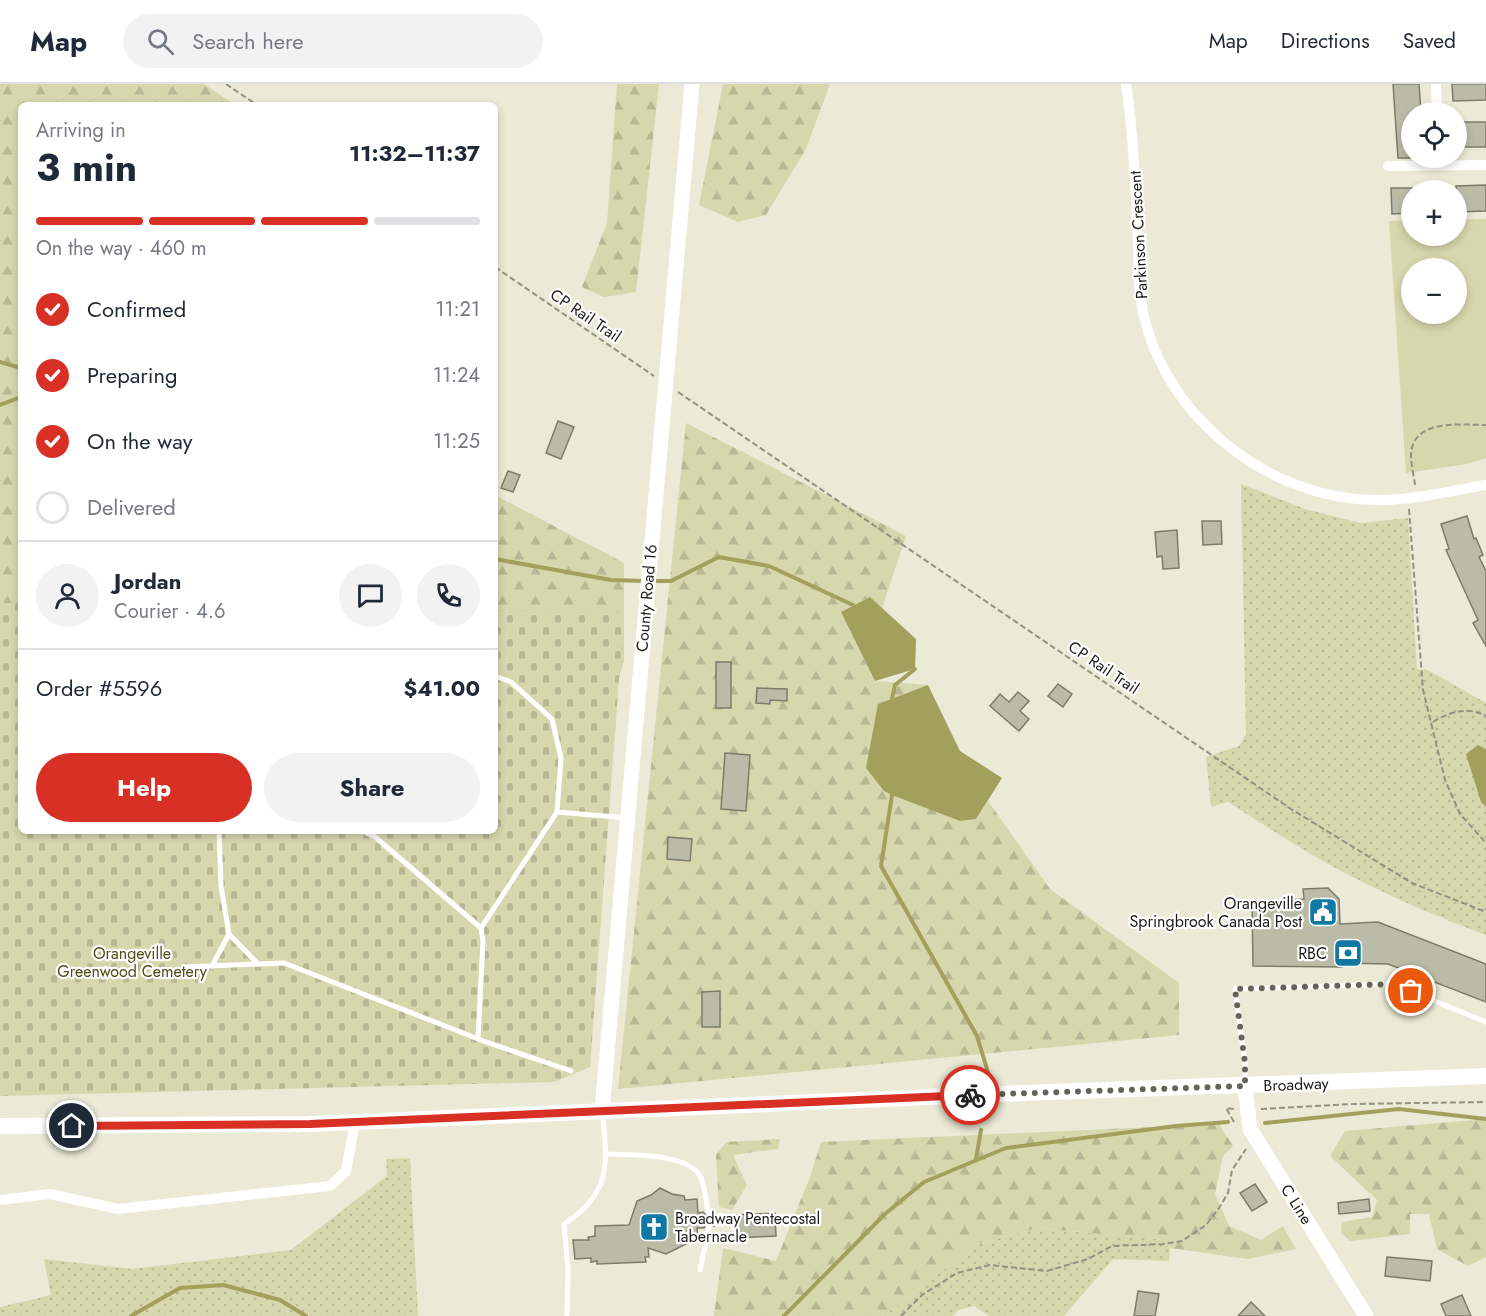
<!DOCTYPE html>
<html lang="en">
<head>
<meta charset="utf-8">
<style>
	body { margin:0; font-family:Jost,sans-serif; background:#f2f2f3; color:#1f2937; height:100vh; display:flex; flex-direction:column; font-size:22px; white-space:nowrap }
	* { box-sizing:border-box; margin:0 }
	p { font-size:20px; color:#747a83 }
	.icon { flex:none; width:33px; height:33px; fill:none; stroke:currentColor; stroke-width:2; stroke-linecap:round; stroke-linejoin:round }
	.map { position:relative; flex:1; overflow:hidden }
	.side { position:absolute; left:18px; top:18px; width:480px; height:732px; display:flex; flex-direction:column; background:#fff; border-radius:9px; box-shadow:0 3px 9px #0003 }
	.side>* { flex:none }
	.fabs { position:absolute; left:1401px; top:18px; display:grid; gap:12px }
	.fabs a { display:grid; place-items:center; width:66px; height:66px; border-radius:50%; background:#fff; box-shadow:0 3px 9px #0003; font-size:30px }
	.pin { position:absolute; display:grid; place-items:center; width:51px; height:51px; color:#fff; margin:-26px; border:3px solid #fff; border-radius:50%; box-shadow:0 2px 6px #0007 }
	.courier { position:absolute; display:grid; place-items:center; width:60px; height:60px; margin:-30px; border:4px solid #d93025; border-radius:50%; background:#fff; color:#222; box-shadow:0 2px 8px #0007 }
	.head em { font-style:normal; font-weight:700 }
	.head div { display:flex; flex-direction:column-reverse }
	.head { display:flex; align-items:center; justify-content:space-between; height:102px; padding:0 18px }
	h1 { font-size:39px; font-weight:700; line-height:45px }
	.bar { display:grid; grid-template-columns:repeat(4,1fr); gap:9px 6px; align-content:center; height:72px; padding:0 18px }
	.bar i { height:8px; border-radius:4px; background:#e0e1e3 }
	.bar .current { background:#d93025 }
	.bar p { grid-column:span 4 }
	.line { display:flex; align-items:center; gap:15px; padding:0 18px; border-top:2px solid #e0e1e3 }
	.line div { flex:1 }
	.round { display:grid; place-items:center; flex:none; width:63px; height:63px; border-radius:32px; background:#f2f2f3 }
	ol { padding:0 18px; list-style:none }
	li { display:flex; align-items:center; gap:18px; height:66px }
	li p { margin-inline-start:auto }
	li .icon { padding:6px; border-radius:50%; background:#d93025; color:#fff; stroke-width:4 }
	li:last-child { color:#747a83 }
	li i { width:33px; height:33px; border:3px solid #e0e1e3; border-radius:50% }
	.button { display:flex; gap:12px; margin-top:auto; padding:12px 18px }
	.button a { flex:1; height:69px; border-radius:36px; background:#d93025; color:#fff; font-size:24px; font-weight:700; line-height:69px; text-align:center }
	.button a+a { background:#f2f2f3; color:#1f2937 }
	header { display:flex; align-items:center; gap:36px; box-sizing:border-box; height:84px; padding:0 30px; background:#fff; border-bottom:2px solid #e0e1e3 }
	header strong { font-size:28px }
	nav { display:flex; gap:33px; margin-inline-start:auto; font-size:21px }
	.search { width:420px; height:54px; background:#f2f2f3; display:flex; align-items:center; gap:15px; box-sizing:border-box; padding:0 21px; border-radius:33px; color:#747a83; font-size:22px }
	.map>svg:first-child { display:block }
	.grass { fill:url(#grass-dots) }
	.forest { fill:url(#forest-firs) }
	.cemetery { fill:url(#cemetery-stones) }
	.park { fill:#d7d7ae; fill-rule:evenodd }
	.water { fill:#a2a05c }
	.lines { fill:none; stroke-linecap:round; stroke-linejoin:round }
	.stream { stroke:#a2a05c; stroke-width:4 }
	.building { fill:#bbbca8; stroke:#7c7c6a; stroke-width:1.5 }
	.path { stroke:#929283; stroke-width:2; stroke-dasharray:6 3; stroke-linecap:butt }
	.lane { stroke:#fff; stroke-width:5 }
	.street { stroke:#fff; stroke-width:10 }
	.secondary { stroke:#fff; stroke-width:15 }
	.primary { stroke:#fff; stroke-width:16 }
	.done { stroke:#646459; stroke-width:6; stroke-dasharray:0 10.8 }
	.route { stroke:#d93025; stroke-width:8 }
	.labels { text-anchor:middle; stroke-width:4.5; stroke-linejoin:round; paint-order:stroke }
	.street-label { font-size:16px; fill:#1c1c15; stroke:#fff }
	.poi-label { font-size:16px; fill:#1c1c15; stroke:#fff; text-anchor:end }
	.park-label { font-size:16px; fill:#4f4d19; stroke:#fff }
</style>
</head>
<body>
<header>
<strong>Map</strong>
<div class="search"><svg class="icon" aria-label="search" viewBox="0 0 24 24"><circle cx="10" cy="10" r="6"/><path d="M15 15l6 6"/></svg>Search here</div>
<nav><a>Map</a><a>Directions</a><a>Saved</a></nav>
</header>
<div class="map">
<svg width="1486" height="1232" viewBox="0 0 1486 1232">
	<defs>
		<pattern id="grass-dots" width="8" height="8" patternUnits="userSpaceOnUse" patternTransform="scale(1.5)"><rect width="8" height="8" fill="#d7d7ae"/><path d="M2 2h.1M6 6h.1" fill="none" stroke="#b8b895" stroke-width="1.8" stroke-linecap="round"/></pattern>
		<pattern id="forest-firs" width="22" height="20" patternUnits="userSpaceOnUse" patternTransform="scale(1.5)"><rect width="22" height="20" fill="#d7d7ae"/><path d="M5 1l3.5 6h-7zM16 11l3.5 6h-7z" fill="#b8b895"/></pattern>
		<pattern id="cemetery-stones" width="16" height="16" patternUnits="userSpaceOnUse" patternTransform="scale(1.5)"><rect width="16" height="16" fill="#d7d7ae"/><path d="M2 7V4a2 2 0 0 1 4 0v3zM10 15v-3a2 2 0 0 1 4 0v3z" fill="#b8b895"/></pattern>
	</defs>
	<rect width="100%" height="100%" fill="#eaead6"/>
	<g class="grass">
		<path d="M1241,400L1305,425L1360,439L1408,434L1417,585L1428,586L1486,619V665L1478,661L1481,718L1486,723V851C1443,835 1400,817 1359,796C1314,774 1271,745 1228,718L1211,723L1206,673L1239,662L1246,650Z"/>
		<polygon points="410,1074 418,1232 0,1232 0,1223 51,1211 44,1175 132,1185 291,1166 387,1092 386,1075"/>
		<polygon points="1037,1144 1165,1156 1170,1164 1169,1177 1113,1175 1064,1232 989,1232 974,1222 958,1226 953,1232 883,1232 978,1160"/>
	</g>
	<g class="forest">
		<polygon points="0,0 204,0 235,21 21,21 21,747 0,1001"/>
		<polygon points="617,0 659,0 636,208 604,213 582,203 607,139"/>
		<polygon points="723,0 830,0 806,65 766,131 738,138 699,121"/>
		<polygon points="686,339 906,452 882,524 870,513 841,528 875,597 928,601 878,620 884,707 960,737 976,735 988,717 1050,805 1179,899 1179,951 618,1005"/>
		<polygon points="495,411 624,479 624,577 586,695 526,822 495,747"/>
		<polygon points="1486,1035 1486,1173 1468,1182 1437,1165 1429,1130 1410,1130 1410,1150 1350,1157 1341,1149 1342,1138 1372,1133 1377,1116 1330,1072 1345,1047"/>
		<polygon points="1219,1040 1233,1062 1223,1072 1215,1110 1229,1142 1261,1156 1283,1142 1296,1165 1248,1175 1170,1164 1165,1156 1037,1144 978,1160 883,1232 714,1232 723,1164 776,1177 810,1093 821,1058"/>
		<polygon points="780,1055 778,1065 733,1071 747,1101 732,1126 719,1123 716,1071 726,1058"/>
	</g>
	<polygon class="cemetery" points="0,519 21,519 21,747 495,747 495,526 624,528 590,983 554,998 0,1012"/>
	<path class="park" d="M1457,135H1486V374L1467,380L1406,389L1389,137L1411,136L1412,152H1456ZM1412,184H1456V230H1412Z"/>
	<g class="water">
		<polygon points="870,513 916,555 915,585 875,597 841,528"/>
		<polygon points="928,601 960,667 1002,694 976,735 960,737 892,711 884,707 866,684 878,620"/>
		<polygon points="1478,661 1486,665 1486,723 1481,718 1466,670"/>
	</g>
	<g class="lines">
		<g class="stream">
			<polyline points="0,278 21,284"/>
			<polyline points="0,321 21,313"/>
			<polyline points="495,475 611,496 645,497"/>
			<polyline points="653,497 671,497 719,473 769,482 853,521"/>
			<polyline points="892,615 895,601 915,585"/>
			<polyline points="892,711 881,782 977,952 990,995"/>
			<polyline points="1265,1039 1399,1025 1486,1035"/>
			<polyline points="976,1075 981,1046"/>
			<polyline points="131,1232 180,1204 223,1201 280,1216 306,1232"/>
			<polyline points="784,1232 885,1130 924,1098 1006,1064 1176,1042 1228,1038"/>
		</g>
	</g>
	<g class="building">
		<polygon points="1393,0 1419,0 1421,28 1412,28 1412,74 1398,74"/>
		<polygon points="1452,0 1486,0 1486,16 1453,17"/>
		<rect x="1456" y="38" width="30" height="25"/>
		<polygon points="1486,101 1486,127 1456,128 1456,102"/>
		<polygon points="1391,104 1412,104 1412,129 1392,130"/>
		<polygon points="558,337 574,343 561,375 546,369"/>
		<polygon points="508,387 520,391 513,408 501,404"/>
		<polygon points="1467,432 1474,455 1476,454 1483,471 1479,473 1486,487 1486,562 1473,539 1478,536 1446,466 1449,465 1441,440"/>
		<polygon points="1202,437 1221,437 1222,460 1203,461"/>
		<polygon points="1177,446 1179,484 1163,485 1162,472 1157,473 1155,448"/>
		<rect x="716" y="578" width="15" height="46"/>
		<polygon points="1058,600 1072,610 1063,623 1048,612"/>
		<polygon points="757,604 787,605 787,617 770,616 770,620 756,619"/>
		<polygon points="1018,608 1029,617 1020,627 1029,635 1019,647 990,622 1000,610 1009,618"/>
		<polygon points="725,669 750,671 746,727 721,725"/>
		<polygon points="668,753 692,755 690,777 667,775"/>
		<polygon points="1328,804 1339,815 1340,840 1378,838 1486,880 1486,918 1388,880 1342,879 1342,883 1253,882 1252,818 1304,815 1303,805"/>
		<polygon points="720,907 720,943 702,943 702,908"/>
		<polygon points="1255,1100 1267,1118 1252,1127 1240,1109"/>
		<polygon points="660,1104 672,1110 684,1112 685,1116 697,1115 698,1129 703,1128 708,1133 713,1128 714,1143 712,1139 707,1139 704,1144 697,1144 698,1158 688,1159 666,1170 648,1164 649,1173 645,1173 646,1178 597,1180 597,1177 591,1178 591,1174 575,1175 573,1156 589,1156 588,1153 595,1152 595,1142 629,1141 637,1117 651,1111"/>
		<polygon points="1369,1115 1370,1127 1339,1130 1338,1119"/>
		<polygon points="775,1129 776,1152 736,1154 735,1131"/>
		<polygon points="1387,1173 1432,1177 1430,1197 1385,1192"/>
		<polygon points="1138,1207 1159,1210 1155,1232 1134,1232"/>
		<polygon points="1462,1211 1471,1232 1446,1232 1441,1220"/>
		<polygon points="1251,1218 1265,1232 1238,1232"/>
	</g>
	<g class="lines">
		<g class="path">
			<polyline points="226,0 257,21"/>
			<polyline points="495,183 654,292"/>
			<polyline points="678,308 1291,725 1412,799 1486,828"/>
			<path d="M1415,401C1414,392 1411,381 1411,372C1411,334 1461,341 1486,341"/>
			<polyline points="1409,425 1423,606 1445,696 1460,730 1486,759"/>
			<path d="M1433,638C1449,628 1468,622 1486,632"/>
			<polyline points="1261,1025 1352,1020 1486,1018"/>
			<polyline points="1234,1038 1226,1024 1234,1025"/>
			<polyline points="901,1232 922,1211 957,1189 990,1181 1047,1187 1088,1175 1112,1162 1163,1160 1182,1157 1206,1141 1219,1124 1228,1109 1232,1086 1246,1065"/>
		</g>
		<g class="lane">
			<polyline points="557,728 627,734"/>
			<polyline points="219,747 221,802 229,850 258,880"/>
			<polyline points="362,747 374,752 481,844 483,857 478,955"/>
			<polyline points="481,844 557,728 561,674 552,635 511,598 495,592"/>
			<polyline points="212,882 229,850"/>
			<polyline points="184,883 284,879 486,958 571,987"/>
			<polyline points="1245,997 1245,979 1235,905 1393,900 1486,938"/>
			<path d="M607,1070C629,1071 687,1069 700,1092C705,1101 706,1117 708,1128"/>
			<polyline points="700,1186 709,1143"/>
			<path d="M567,1232L568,1185L564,1140C612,1109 608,1079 602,1028"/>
		</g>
		<g class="street">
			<path d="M1126,0C1134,52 1135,105 1138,158C1139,178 1137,198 1141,217C1158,328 1267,417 1378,416C1414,416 1451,407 1486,401"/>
			<polyline points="1436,0 1437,28"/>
			<polyline points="1388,82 1486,81"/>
			<polyline points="0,1116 50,1110 118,1125 330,1102 346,1087 355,1038"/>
		</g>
		<g class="secondary">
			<polyline points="1245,1002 1250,1045 1366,1232"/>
			<polyline points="602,1027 692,0"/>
		</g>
		<polyline class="primary" points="0,1042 310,1040 997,1010 1486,992"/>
	</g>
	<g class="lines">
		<polyline class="done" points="970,1011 1245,1002 1245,979 1235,905 1393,900 1411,907"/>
		<polyline class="route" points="72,1042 310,1040 970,1011"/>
	</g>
	<defs>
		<g id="civic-square" transform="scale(1.5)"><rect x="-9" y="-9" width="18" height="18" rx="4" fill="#0f78a3" stroke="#fff"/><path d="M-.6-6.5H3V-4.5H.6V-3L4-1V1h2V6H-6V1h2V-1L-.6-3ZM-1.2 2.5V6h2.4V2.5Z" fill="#fff"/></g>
		<g id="bank-square" transform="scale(1.5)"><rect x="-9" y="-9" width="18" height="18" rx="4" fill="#0f78a3" stroke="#fff"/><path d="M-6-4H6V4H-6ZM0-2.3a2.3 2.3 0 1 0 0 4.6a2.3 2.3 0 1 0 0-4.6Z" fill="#fff"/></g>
		<g id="church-square" transform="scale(1.5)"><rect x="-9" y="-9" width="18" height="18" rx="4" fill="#0f78a3" stroke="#fff"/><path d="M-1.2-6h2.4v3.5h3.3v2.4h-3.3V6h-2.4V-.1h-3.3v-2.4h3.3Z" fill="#fff"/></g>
	</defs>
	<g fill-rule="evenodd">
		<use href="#civic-square" x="1323" y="828"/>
		<use href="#bank-square" x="1348" y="869"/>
		<use href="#church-square" x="654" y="1143"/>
	</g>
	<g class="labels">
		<g class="street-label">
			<text transform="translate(1138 151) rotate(-93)" y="6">Parkinson Crescent</text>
			<text transform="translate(586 231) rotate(34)" y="6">CP Rail Trail</text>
			<text transform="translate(646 514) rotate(-85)" y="6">County Road 16</text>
			<text transform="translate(1104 583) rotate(34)" y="6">CP Rail Trail</text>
			<text transform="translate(1296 1000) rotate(-2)" y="6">Broadway</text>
			<text transform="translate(1297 1120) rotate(58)" y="6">C Line</text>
		</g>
		<g class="poi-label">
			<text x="1302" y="825">Orangeville<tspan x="1302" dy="18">Springbrook Canada Post</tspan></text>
			<text x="1327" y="875">RBC</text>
			<text x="675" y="1140" text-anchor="start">Broadway Pentecostal<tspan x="675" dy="18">Tabernacle</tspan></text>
		</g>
		<g class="park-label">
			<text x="132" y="875">Orangeville<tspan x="132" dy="18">Greenwood Cemetery</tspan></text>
		</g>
	</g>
</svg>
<div class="fabs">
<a><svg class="icon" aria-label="locate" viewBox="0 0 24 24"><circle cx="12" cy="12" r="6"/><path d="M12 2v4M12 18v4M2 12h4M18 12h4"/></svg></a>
<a>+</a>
<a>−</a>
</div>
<div class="pin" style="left:1411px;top:907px;background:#ea580c"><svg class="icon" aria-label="bag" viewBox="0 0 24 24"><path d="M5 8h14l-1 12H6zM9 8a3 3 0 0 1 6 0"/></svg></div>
<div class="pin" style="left:72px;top:1042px;background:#1f2937"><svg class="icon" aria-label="home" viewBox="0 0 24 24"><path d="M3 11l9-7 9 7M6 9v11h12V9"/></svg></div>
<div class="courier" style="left:970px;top:1011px"><svg class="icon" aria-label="bike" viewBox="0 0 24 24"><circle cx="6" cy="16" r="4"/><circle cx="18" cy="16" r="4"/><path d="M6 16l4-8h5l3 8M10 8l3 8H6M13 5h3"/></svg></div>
<section class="side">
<div class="head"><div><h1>3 min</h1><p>Arriving in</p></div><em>11:32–11:37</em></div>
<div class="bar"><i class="current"></i><i class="current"></i><i class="current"></i><i></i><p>On the way · 460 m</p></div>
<ol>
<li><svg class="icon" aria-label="check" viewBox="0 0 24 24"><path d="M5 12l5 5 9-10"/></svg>Confirmed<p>11:21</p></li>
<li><svg class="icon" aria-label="check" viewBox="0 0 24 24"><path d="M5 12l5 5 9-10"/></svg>Preparing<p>11:24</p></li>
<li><svg class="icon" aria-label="check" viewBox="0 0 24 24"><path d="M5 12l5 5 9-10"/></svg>On the way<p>11:25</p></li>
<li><i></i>Delivered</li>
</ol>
<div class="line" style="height:108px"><a class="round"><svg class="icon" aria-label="person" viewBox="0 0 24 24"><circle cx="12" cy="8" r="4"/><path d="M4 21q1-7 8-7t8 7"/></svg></a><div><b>Jordan</b><p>Courier · 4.6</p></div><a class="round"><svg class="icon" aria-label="chat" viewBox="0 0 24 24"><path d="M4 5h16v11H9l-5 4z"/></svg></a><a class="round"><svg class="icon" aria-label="phone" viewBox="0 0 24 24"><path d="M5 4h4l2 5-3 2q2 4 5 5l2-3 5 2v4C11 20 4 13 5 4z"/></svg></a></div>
<div class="line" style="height:78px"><div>Order #5596</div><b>$41.00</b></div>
<div class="button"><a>Help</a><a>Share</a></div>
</section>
</div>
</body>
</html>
